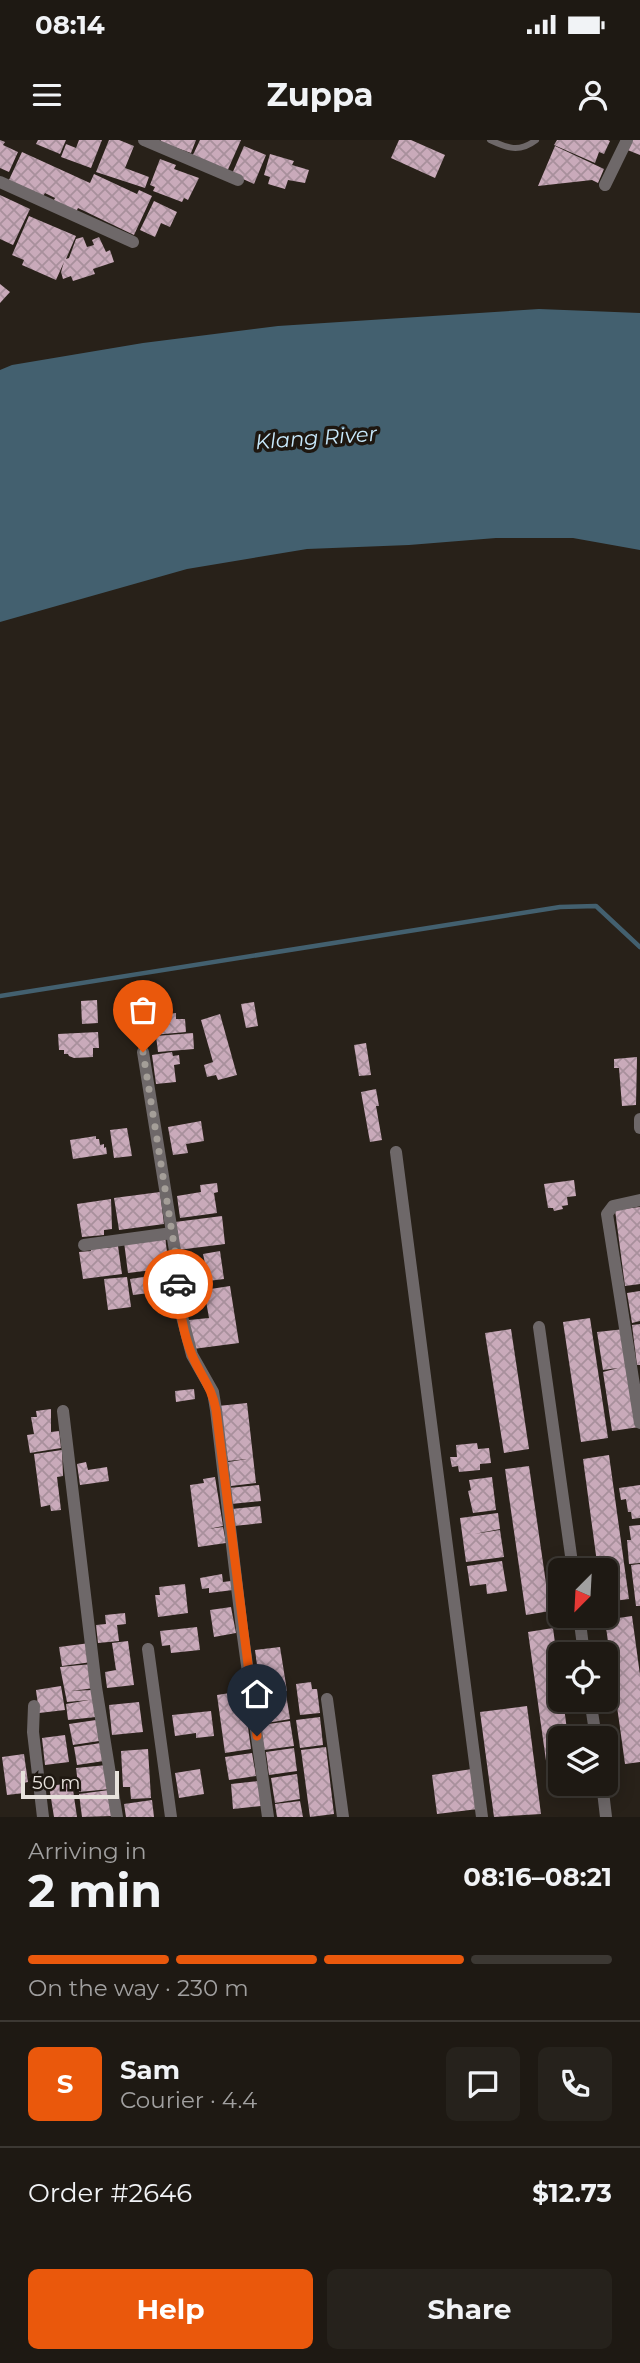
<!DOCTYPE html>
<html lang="en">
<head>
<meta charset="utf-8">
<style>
	body { margin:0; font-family:Montserrat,sans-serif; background:#26221c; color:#f1f3f6; height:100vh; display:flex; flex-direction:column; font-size:26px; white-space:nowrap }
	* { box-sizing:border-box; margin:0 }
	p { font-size:23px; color:#a1a0a0 }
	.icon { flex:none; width:38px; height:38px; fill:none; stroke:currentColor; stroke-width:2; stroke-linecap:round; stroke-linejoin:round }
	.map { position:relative; height:1677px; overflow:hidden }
	.drawer { display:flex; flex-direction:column; background:#1e1913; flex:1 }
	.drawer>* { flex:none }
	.needle { width:46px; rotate:204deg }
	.controls { position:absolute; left:548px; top:1418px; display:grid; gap:14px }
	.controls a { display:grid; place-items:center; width:70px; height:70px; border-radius:10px; background:#1e1913; box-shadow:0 4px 18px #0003,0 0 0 2px #3c3833; font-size:35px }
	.scale { position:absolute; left:21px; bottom:18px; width:98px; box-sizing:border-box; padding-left:7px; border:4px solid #e7e2dc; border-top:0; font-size:19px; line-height:24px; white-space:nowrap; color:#e7e2dc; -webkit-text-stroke:5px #1e1710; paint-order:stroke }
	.pin { position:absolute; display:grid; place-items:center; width:60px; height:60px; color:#fff; margin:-72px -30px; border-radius:50% 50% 50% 0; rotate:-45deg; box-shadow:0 0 7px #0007 }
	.pin .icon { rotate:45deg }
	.courier { position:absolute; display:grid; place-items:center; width:70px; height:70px; margin:-35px; border:5px solid #ea580c; border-radius:50%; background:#fff; color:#222; box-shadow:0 2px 9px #0007 }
	.overview em { font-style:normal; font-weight:700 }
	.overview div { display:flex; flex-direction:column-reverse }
	.overview { display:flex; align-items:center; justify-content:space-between; height:119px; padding:0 28px }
	h1 { font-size:46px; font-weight:700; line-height:52px }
	.bar { display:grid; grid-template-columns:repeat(4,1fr); gap:10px 7px; align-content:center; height:84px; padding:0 28px }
	.bar i { height:9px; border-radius:5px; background:#3c3833 }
	.bar .selected { background:#ea580c }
	.bar p { grid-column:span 4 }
	.line { display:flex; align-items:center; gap:18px; padding:0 28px; border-top:2px solid #3c3833 }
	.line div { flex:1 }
	.round { display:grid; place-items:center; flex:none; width:74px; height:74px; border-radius:10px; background:#26221c }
	.action { display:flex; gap:14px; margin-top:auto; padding:14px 28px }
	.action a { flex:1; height:80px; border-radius:10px; background:#ea580c; color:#fff; font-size:28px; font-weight:700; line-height:80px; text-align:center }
	.action a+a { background:#26221c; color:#f1f3f6 }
	.status { display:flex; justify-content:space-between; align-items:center; height:49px; padding:0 35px; background:#1e1913; direction:ltr }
	.status svg { height:19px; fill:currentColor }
	header { display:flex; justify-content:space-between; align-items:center; height:91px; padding:0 28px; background:#1e1913; font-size:32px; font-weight:700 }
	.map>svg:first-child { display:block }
	.water { fill:#43606f }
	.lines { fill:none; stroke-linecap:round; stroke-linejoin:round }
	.stream { stroke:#43606f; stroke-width:4.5 }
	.building { fill:url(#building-cross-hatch) }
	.service { stroke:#6e6869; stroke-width:6 }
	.minor { stroke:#6e6869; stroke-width:12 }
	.done { stroke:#a49e98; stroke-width:7; stroke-dasharray:0 12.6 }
	.route { stroke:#ea580c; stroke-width:9 }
	.labels { text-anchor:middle; stroke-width:7; stroke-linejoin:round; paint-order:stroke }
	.water-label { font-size:21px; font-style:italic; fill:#c8e9fc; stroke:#1e1710 }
</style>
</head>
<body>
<div class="status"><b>08:14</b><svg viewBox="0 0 49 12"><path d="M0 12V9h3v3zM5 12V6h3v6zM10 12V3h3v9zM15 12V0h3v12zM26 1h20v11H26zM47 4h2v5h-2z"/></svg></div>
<header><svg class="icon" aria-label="menu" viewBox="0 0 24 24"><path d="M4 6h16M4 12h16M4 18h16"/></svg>Zuppa<svg class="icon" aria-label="person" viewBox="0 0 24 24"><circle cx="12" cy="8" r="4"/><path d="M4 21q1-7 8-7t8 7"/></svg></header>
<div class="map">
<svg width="640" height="1677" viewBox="0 0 640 1677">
	<defs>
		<pattern id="building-cross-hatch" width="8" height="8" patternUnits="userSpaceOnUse" patternTransform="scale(1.75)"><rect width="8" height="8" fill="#c9aaba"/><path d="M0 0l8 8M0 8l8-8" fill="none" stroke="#a8909c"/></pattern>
	</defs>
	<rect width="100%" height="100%" fill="#282119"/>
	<polygon class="water" points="539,169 640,173 640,410 573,398 496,398 409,405 307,409 187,429 0,482 0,230 12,225 143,203 278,186"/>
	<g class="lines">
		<polyline class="stream" points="0,856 560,767 596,766 640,807"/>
	</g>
	<g class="building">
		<polygon points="0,0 5,2 3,5 18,12 9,32 0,28"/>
		<polygon points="38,0 66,0 60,14 36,4"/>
		<polygon points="79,0 102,0 91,28 61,17 66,4 76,8"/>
		<polygon points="109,0 119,0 134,6 125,28 149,37 145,48 96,32"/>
		<polygon points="161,0 196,0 191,13 160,2"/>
		<polygon points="200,0 241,0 226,34 191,19"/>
		<polygon points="399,0 411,0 445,15 435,38 391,18"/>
		<polygon points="557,0 608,0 610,1 604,14 599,12 595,23 554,5"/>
		<polygon points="622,0 640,0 640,15 620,7"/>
		<polygon points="244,6 266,15 254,44 232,34"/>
		<polygon points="555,6 604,29 598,43 592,40 538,46"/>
		<polygon points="22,12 90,43 94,34 137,54 139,50 152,56 134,95 78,68 76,72 53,62 55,58 45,53 42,58 8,42"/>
		<polygon points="270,14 294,21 292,25 309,30 305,43 288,40 285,49 268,44 270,37 264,35"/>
		<polygon points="160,19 176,25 174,29 199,38 188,60 184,58 182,62 153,51 155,47 150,45"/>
		<polygon points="0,55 30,69 13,105 0,99"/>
		<polygon points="154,61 177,72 170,87 161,83 155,97 140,90"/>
		<polygon points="29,76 76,96 66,119 69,118 76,99 83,97 87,107 94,105 92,100 99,97 106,112 110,110 114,122 93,129 95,134 73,141 71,136 63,139 61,132 64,122 56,140 22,125 24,120 12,115"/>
		<polygon points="0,144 10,152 0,163"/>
		<polygon points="97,860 98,883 82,884 81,861"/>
		<polygon points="254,862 258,886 246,888 241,864"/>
		<polygon points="176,873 176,879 185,879 186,892 153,895 152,881 159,881 159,875"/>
		<polygon points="220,874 237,935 218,940 216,935 207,937 204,925 213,922 201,880"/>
		<polygon points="98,892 99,908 93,908 93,917 74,918 69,916 68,914 64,914 64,910 59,910 58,894"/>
		<polygon points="193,893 194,909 158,912 156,896"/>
		<polygon points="366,903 371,935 359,936 354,905"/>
		<polygon points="172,912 173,916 179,915 180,924 174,925 176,942 156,944 152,915"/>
		<polygon points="637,917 636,965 622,966 619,928 614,928 614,919"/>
		<polygon points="376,949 379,966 376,966 382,1000 370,1002 361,952"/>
		<polygon points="201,981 204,1001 186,1004 188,1013 173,1015 168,987"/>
		<polygon points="127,988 132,1016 114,1018 110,990"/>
		<polygon points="96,996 96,999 99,999 100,1005 104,1004 104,1008 106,1007 107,1014 73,1019 70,1000"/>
		<polygon points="574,1040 576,1056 567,1057 568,1065 562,1066 563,1069 554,1071 553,1068 548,1068 544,1044"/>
		<polygon points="217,1043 218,1052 214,1053 217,1073 180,1078 177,1056 201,1052 200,1045"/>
		<polygon points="160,1052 164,1084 119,1090 114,1058"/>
		<polygon points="111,1059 112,1089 104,1090 104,1095 82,1097 77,1064"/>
		<polygon points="640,1067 640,1144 625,1146 615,1070"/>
		<polygon points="222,1076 225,1104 178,1110 175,1082"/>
		<polygon points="165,1096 169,1128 128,1133 124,1102"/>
		<polygon points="106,1102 107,1108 118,1106 122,1134 83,1139 79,1112 91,1111 90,1105"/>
		<polygon points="220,1111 224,1139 208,1141 207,1137 201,1138 199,1129 206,1128 203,1114"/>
		<polygon points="163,1134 165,1151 133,1155 130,1139"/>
		<polygon points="127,1137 131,1167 108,1170 104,1139"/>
		<polygon points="230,1146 239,1203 193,1209 189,1180 209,1178 204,1150"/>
		<polygon points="640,1151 640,1181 632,1183 627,1153"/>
		<polygon points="590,1178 608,1298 581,1302 563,1182"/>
		<polygon points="640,1184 640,1225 637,1225 632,1185"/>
		<polygon points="511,1189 529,1309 504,1313 485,1193"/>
		<polygon points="625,1189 639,1287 612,1291 603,1232 618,1228 603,1230 597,1192"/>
		<polygon points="194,1249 195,1259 176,1262 175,1251"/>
		<polygon points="247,1263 256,1343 231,1346 228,1322 247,1319 228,1321 218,1266"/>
		<polygon points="51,1269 51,1292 59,1291 61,1308 30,1313 27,1295 34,1294 31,1277 37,1277 36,1271"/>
		<polygon points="477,1303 478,1309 489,1308 491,1323 480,1324 480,1330 459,1332 458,1326 452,1327 450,1317 457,1317 456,1305"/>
		<polygon points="62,1310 63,1336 57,1337 61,1370 51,1371 50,1365 41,1367 34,1314"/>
		<polygon points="609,1315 629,1459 606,1462 606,1430 598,1430 583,1319"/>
		<polygon points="86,1322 88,1330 107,1327 109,1341 80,1345 77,1324"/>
		<polygon points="529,1326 550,1471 526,1475 505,1329"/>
		<polygon points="215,1337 223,1386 208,1389 223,1387 226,1403 198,1407 190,1345 204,1343 203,1339"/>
		<polygon points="492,1337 496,1370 473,1373 468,1351 471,1350 469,1340"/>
		<polygon points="259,1345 261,1361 231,1364 229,1348"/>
		<polygon points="640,1345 640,1378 632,1379 631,1372 628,1372 626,1359 621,1360 619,1348"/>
		<polygon points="260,1366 262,1383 234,1386 232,1369"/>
		<polygon points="498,1373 500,1389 474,1394 500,1390 504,1417 466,1422 460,1378"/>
		<polygon points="640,1385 640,1423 629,1424 627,1400 631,1400 629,1386"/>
		<polygon points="502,1421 507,1451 487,1454 486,1444 470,1446 467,1426"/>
		<polygon points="640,1424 640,1466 636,1466 631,1425"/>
		<polygon points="222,1434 223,1442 231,1441 233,1450 209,1453 209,1448 202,1449 200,1438"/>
		<polygon points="185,1444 188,1473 158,1477 155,1455 160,1455 159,1447"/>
		<polygon points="231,1467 236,1493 214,1497 210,1470"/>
		<polygon points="125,1473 126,1484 117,1485 119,1501 98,1503 96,1485 106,1484 105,1475"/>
		<polygon points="632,1476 640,1535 640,1622 625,1624 605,1480"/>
		<polygon points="197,1487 200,1510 171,1513 170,1505 162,1506 160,1491"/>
		<polygon points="553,1488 560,1541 560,1559 563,1559 568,1598 560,1598 560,1633 548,1635 528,1492"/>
		<polygon points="128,1501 134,1545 107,1548 105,1532 116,1530 112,1503"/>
		<polygon points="90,1503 92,1522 62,1526 59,1507"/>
		<polygon points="280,1507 287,1551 261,1555 255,1510"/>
		<polygon points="92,1524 95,1548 71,1551 92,1550 96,1577 68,1580 66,1564 89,1560 67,1562 60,1527"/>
		<polygon points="311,1542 312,1549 317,1549 320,1573 300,1575 296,1544"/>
		<polygon points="61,1546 65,1570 39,1573 36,1550"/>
		<polygon points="243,1551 251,1609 225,1613 217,1555"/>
		<polygon points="286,1554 290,1579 261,1584 257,1559"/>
		<polygon points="139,1562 143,1592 112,1595 109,1565"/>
		<polygon points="527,1566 541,1674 494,1677 480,1572"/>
		<polygon points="211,1571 214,1596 196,1598 196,1593 175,1596 172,1575"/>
		<polygon points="320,1577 323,1605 300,1608 296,1580"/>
		<polygon points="96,1580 99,1601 73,1605 69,1584"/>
		<polygon points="290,1581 294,1606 264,1610 261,1585"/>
		<polygon points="65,1595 69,1622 45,1625 42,1598"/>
		<polygon points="101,1603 104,1621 77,1625 74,1607"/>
		<polygon points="326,1607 334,1674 310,1677 301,1610"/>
		<polygon points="294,1608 297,1631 269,1635 266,1612"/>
		<polygon points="148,1609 151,1658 131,1659 130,1647 123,1647 121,1611"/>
		<polygon points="252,1613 256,1636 229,1640 225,1617"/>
		<polygon points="24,1614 28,1642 23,1643 24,1653 7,1655 2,1617"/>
		<polygon points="107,1625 110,1649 79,1652 76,1628"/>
		<polygon points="200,1629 204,1654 179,1658 175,1633"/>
		<polygon points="472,1629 478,1669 437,1674 432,1635"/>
		<polygon points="297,1634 300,1659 275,1663 271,1638"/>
		<polygon points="258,1641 261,1666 233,1669 231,1644"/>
		<polygon points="72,1643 77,1677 54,1677 49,1646"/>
		<polygon points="109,1650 113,1676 82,1677 79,1654"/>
		<polygon points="152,1660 154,1677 126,1677 124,1664"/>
		<polygon points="300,1661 303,1677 277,1677 275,1664"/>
	</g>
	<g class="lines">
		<path class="service" d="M490,0C507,8 519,13 536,0"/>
		<g class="minor">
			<polyline points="144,0 238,40"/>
			<polyline points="0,42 133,102"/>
			<polyline points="605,45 627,0"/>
			<polyline points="143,912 175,1111 179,1165 192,1215 213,1252 216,1270 242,1489 268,1677"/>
			<polyline points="640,979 640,988"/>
			<polyline points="396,1012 482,1677"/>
			<polyline points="640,1060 613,1066 607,1074 640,1283"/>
			<polyline points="84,1105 172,1093"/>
			<polyline points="539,1187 573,1430"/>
			<polyline points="63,1271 96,1547 117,1677"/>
			<polyline points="579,1475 584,1514"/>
			<polyline points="148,1509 171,1677"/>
			<polyline points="327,1559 343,1677"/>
			<polyline points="590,1559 596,1598"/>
			<polyline points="34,1566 33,1592 43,1677"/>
			<polyline points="602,1643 606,1677"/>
		</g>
	</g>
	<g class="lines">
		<polyline class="done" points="143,912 175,1111 178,1144"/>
		<path class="route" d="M178,1144C179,1167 183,1193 192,1215C200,1235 212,1247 216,1270L257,1596"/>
	</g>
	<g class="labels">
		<g class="water-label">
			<text transform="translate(316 298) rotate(-4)" y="7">Klang River</text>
		</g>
	</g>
</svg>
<div class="controls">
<a><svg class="needle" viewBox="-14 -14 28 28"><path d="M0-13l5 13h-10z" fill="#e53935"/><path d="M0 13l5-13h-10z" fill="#a1a0a0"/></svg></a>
<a><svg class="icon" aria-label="locate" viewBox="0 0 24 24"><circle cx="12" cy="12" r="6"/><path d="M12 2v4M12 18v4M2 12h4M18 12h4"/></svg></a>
<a><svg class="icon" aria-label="layers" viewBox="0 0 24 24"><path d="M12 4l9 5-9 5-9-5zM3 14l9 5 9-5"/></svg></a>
</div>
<div class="scale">50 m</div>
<div class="pin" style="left:143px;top:912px;background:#ea580c"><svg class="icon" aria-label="bag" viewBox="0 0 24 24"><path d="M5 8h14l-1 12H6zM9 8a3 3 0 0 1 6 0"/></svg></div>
<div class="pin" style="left:257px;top:1596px;background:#1f2937"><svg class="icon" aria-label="home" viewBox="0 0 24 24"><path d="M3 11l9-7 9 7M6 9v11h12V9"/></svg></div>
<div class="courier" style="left:178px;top:1144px"><svg class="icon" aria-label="car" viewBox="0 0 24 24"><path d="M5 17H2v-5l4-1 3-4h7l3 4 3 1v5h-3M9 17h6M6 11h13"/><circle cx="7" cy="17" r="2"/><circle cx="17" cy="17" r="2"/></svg></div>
</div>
<section class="drawer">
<div class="overview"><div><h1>2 min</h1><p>Arriving in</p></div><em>08:16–08:21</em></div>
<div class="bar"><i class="selected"></i><i class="selected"></i><i class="selected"></i><i></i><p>On the way · 230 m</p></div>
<div class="line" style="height:126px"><b class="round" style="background:#ea580c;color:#fff">S</b><div><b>Sam</b><p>Courier · 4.4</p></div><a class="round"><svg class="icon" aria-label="chat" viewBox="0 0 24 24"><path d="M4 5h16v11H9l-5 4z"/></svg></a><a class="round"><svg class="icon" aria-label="phone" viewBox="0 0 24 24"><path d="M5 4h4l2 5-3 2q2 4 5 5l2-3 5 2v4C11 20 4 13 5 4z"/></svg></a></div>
<div class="line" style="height:91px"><div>Order #2646</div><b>$12.73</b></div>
<div class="action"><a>Help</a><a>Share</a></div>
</section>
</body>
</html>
